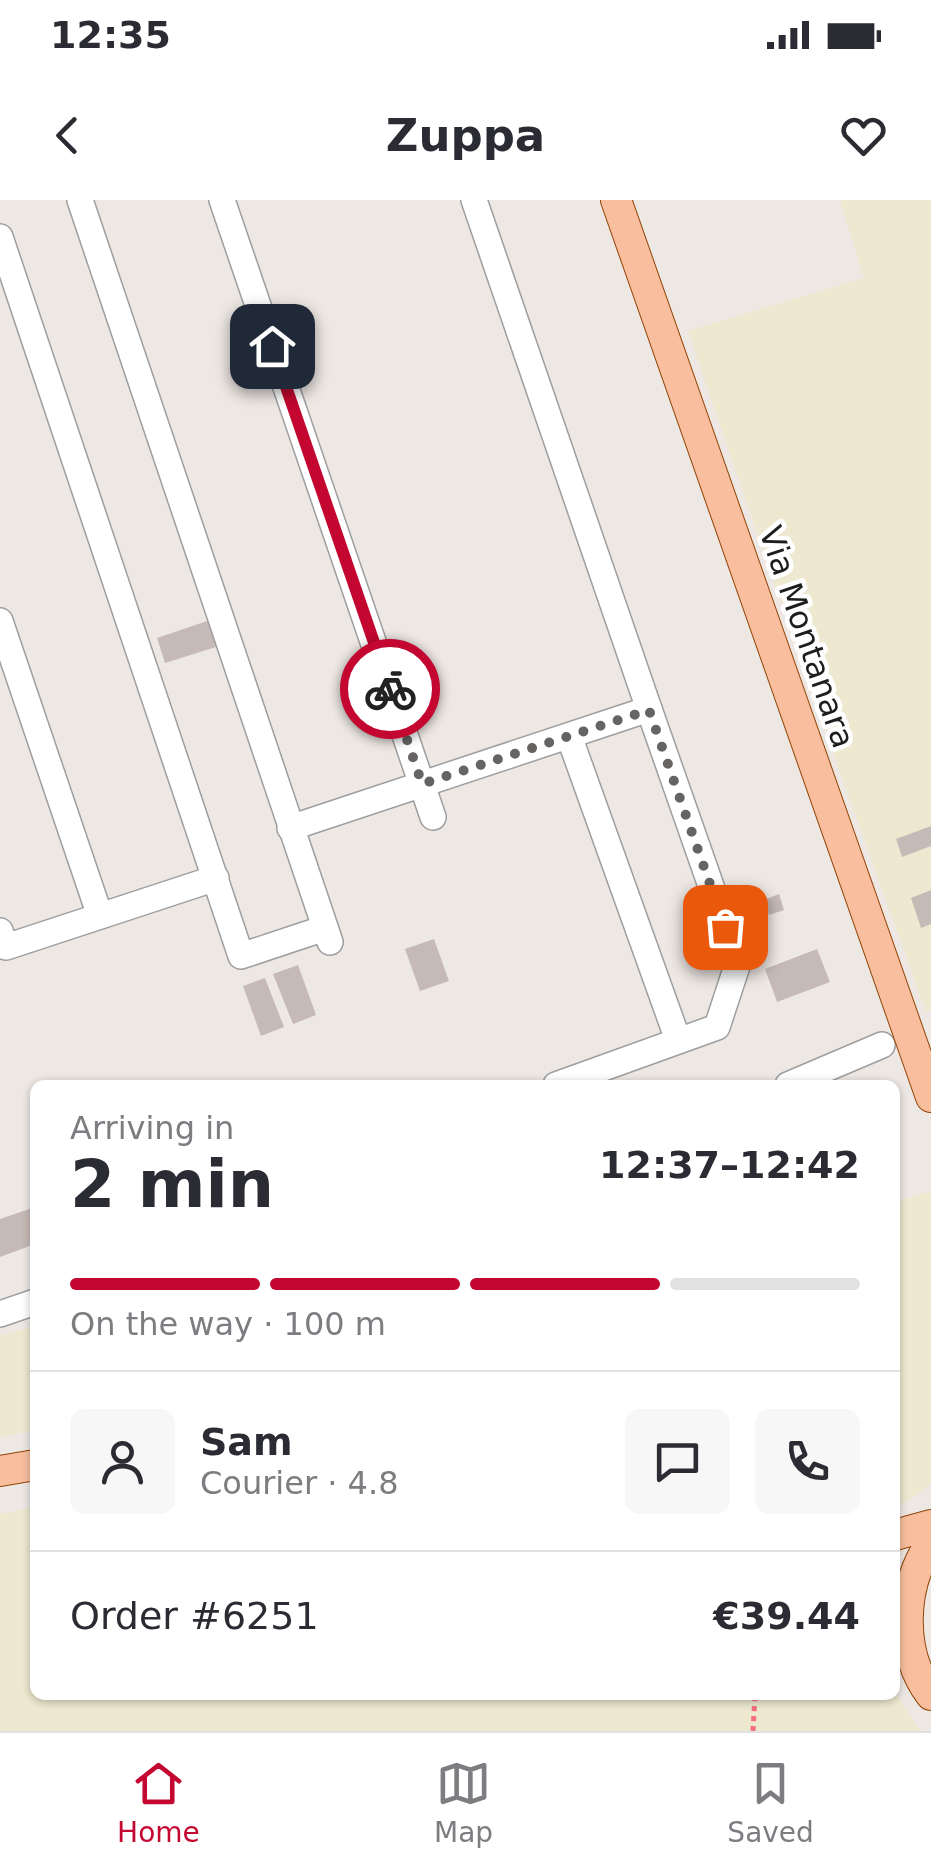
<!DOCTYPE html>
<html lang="en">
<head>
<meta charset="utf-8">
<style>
	body { margin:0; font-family:"DejaVu Sans",sans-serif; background:#f7f7f7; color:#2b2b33; height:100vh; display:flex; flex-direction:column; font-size:38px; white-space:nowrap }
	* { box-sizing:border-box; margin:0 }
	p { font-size:32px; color:#7c7c81 }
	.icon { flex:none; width:55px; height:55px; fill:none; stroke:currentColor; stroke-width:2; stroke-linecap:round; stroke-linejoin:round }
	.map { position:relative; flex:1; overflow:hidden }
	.side { position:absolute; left:30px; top:880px; width:870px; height:620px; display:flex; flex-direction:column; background:#fff; border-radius:15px; box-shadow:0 2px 8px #0004 }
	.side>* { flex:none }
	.pin { position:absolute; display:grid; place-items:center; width:85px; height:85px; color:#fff; margin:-42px; border-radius:20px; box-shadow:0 5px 15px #0006 }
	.courier { position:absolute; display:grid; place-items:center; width:100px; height:100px; margin:-50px; border:8px solid #c40730; border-radius:50%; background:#fff; color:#222; box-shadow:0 2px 12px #0007 }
	.headline em { font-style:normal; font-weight:800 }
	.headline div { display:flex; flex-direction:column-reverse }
	.headline { display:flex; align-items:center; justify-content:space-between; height:170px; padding:0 40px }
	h1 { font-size:65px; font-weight:800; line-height:75px }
	.bar { display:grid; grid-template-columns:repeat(4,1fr); gap:15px 10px; align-content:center; height:120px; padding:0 40px }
	.bar i { height:12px; border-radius:8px; background:#e1e1e2 }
	.bar .on { background:#c40730 }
	.bar p { grid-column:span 4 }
	.line { display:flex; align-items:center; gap:25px; padding:0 40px; border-top:2px solid #e1e1e2 }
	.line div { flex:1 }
	.round { display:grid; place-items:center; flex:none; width:105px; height:105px; border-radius:15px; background:#f7f7f7 }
	.status { display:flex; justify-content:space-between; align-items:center; height:70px; padding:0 50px; background:#fff; direction:ltr }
	.status svg { height:28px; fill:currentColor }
	header { display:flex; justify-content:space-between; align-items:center; height:130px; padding:0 40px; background:#fff; font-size:45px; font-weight:800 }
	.dock { display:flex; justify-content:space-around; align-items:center; height:140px; border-top:2px solid #e1e1e2; background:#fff; font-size:28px; color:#7c7c81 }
	.dock a { display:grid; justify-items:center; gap:5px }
	.dock .on { color:#c40730 }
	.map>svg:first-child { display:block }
	.farmland { fill:#ede8cf }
	.building { fill:#c6bab7 }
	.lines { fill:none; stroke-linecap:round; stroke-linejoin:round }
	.minor-casing { stroke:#9e9e9e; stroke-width:28 }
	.major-casing { stroke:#924405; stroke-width:32 }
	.path { stroke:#f56e7d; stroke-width:5; stroke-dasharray:5 5; stroke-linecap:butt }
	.minor { stroke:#fff; stroke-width:25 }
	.major { stroke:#f8be9e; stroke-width:30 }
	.done { stroke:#666463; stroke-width:10; stroke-dasharray:0 18 }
	.route { stroke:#c40730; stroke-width:12 }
	.labels { text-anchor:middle; stroke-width:9; stroke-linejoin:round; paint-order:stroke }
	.street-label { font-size:32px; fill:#1d1d1d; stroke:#fff }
</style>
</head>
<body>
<div class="status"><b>12:35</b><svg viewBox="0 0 49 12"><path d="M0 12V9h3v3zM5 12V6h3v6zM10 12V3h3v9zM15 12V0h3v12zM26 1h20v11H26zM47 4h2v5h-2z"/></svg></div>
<header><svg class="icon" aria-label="back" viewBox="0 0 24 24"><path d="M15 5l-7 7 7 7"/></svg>Zuppa<svg class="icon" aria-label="heart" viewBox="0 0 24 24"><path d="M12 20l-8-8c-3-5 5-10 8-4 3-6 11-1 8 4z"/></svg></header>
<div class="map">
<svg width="931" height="1531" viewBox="0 0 931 1531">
	<rect width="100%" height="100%" fill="#eee8e4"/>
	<g class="farmland">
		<polygon points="840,0 931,0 931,810 926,812 808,483 688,131 864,78"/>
		<polygon points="931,991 931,1285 895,1310 895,1002"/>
		<polygon points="35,1126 35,1230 0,1237 0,1136"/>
		<polygon points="35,1307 35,1495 895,1495 895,1491 920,1531 0,1531 0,1314"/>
	</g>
	<g class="building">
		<polygon points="210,420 219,446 165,463 157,438"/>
		<polygon points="931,626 931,646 902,657 896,639"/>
		<polygon points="931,690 931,724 921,728 911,698"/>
		<polygon points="779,694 784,710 769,715 764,700"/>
		<polygon points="434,739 449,781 420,791 405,749"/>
		<polygon points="817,749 830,782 777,802 765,769"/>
		<polygon points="298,765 316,815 293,824 273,774"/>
		<polygon points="265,778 284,827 261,836 243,786"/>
		<polygon points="35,1007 35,1044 0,1057 0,1019"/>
	</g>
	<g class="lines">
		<g class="minor-casing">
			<g id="minor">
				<polyline points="80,0 330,742"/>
				<polyline points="222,0 433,617"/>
				<polyline points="0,37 241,756 325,728"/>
				<polyline points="0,421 100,716"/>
				<polyline points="569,536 678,840"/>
				<polyline points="290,628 649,509 474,0"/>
				<polyline points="0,731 6,747 216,678"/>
				<polyline points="556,885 717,827 738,763 649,509"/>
				<polyline points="788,885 882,845"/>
				<polyline points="0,1114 35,1102"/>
			</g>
		</g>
		<g class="major-casing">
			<g id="major">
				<polyline points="616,0 931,897"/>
				<polyline points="0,1271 35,1265"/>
				<polyline points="895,1335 931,1325"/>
				<path d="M931,1343C901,1386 899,1453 931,1495"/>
			</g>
		</g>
		<polyline class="path" points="753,1531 755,1495"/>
		<use href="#minor" class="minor"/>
		<use href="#major" class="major"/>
	</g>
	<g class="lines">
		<polyline class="done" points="390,489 422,584 649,510 725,727"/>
		<polyline class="route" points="272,146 390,489"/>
	</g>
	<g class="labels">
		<g class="street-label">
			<text transform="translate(807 437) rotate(71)" y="11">Via Montanara</text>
		</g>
	</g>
</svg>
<div class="pin" style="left:725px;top:727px;background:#ea580c"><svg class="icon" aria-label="bag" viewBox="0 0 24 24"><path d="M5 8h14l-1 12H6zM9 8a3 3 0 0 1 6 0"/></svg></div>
<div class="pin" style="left:272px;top:146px;background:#1f2937"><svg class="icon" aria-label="home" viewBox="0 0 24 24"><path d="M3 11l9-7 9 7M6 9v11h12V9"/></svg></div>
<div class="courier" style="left:390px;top:489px"><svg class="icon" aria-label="bike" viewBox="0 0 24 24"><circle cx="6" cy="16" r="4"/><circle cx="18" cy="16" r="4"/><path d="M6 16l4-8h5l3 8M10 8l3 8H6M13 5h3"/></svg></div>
<section class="side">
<div class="headline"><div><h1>2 min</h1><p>Arriving in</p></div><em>12:37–12:42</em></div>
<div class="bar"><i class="on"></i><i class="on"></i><i class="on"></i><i></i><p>On the way · 100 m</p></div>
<div class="line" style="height:180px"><a class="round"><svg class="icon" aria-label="person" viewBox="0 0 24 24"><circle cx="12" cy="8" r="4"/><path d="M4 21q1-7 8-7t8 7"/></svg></a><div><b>Sam</b><p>Courier · 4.8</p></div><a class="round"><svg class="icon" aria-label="chat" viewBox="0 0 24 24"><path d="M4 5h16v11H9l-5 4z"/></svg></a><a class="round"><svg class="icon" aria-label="phone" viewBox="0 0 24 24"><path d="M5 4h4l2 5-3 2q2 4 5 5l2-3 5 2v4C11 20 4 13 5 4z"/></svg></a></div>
<div class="line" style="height:130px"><div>Order #6251</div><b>€39.44</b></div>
</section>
</div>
<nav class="dock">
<a class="on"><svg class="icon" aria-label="home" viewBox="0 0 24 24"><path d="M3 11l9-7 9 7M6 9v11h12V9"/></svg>Home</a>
<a><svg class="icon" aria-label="map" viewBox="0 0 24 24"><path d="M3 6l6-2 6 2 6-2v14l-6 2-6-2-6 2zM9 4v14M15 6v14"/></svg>Map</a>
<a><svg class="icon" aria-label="saved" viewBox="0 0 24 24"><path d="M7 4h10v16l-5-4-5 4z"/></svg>Saved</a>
</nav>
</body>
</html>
